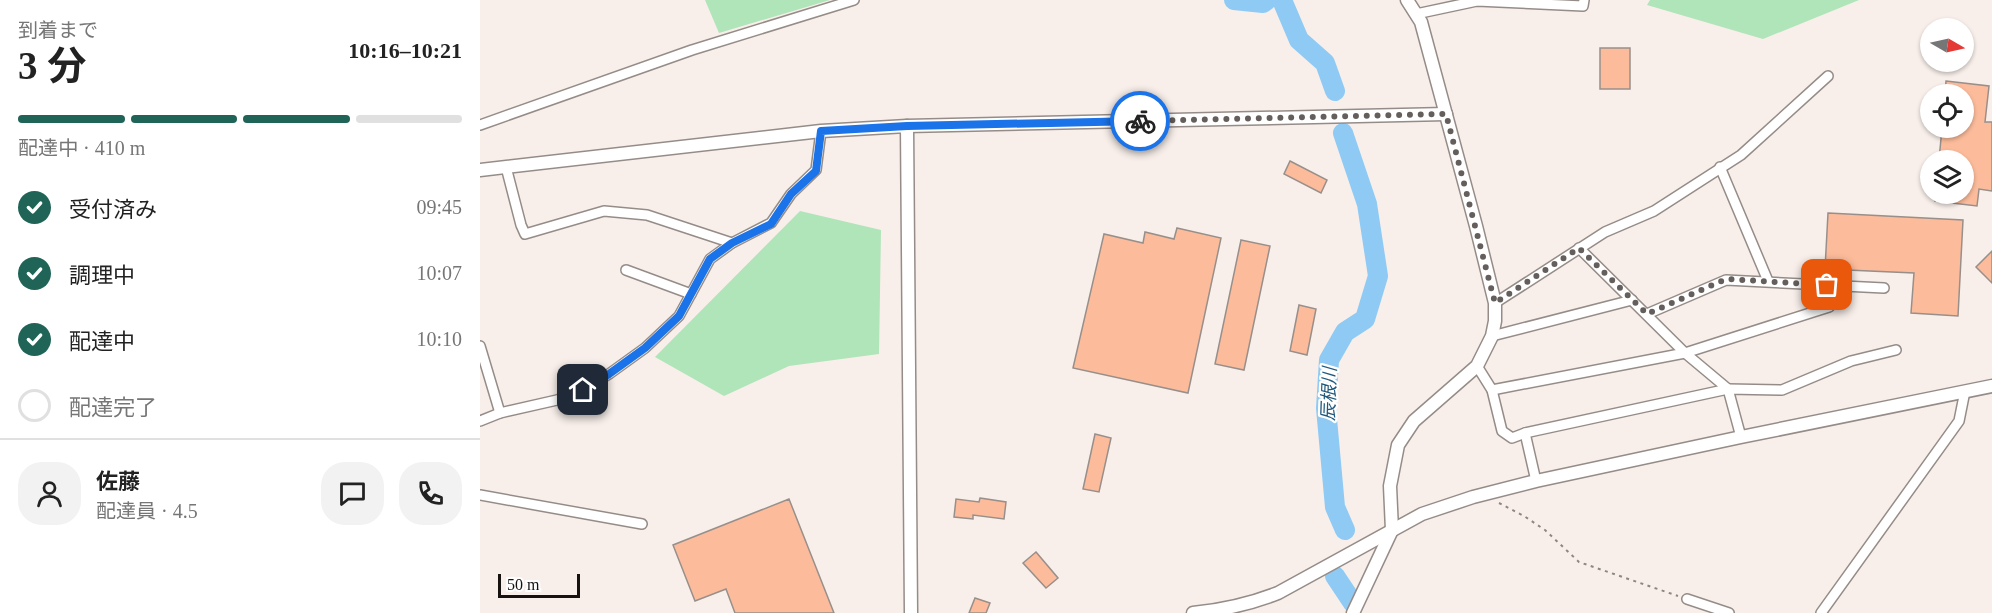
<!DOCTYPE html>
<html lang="ja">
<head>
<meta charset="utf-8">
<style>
	body { margin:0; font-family:"Times New Roman","Noto Sans JP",serif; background:#f2f2f2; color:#222; height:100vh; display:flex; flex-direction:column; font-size:22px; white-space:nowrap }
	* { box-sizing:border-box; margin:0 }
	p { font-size:20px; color:#767676 }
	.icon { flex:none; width:33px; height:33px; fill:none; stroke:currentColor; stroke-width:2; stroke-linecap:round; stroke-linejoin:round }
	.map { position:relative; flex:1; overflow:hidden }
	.drawer { display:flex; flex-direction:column; background:#fff; width:480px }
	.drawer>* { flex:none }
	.needle { width:39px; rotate:99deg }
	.buttons { position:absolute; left:1440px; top:18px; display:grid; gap:12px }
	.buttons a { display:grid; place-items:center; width:54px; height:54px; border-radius:50%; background:#fff; box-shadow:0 2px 4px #0004; font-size:30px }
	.scale { position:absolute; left:18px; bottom:15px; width:82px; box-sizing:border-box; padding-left:6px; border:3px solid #151210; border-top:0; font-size:16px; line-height:21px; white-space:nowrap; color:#151210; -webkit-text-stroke:4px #fff; paint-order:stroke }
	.pin { position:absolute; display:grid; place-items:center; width:51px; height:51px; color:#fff; margin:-26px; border-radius:12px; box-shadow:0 3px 9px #0006 }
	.courier { position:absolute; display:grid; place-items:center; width:60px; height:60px; margin:-30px; border:4px solid #1a73e8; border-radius:50%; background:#fff; color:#222; box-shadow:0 2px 8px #0007 }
	.summary em { font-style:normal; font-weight:700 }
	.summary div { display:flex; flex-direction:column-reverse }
	.summary { display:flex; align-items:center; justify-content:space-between; height:102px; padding:0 18px }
	h1 { font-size:39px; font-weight:700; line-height:45px }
	.bar { display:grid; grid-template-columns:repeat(4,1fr); gap:9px 6px; align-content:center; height:72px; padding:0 18px }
	.bar i { height:8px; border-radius:4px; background:#e0e0e0 }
	.bar .active { background:#1f6457 }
	.bar p { grid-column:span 4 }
	.line { display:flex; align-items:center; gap:15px; padding:0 18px; border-top:2px solid #e0e0e0 }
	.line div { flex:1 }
	.round { display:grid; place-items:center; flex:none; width:63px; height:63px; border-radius:24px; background:#f2f2f2 }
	ol { padding:0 18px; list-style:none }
	li { display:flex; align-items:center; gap:18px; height:66px }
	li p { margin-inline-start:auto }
	li .icon { padding:6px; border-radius:50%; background:#1f6457; color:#fff; stroke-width:4 }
	li:last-child { color:#767676 }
	li i { width:33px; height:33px; border:3px solid #e0e0e0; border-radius:50% }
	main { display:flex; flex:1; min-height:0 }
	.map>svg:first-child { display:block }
	.green { fill:#b0e4b9 }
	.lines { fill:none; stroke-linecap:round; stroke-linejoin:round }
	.river { stroke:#8ecaf4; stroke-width:20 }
	.building { fill:#fcbc9b; stroke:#988f8b; stroke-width:1.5 }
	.minor-casing { stroke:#958c88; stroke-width:12 }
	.tertiary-casing { stroke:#958c88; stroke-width:15 }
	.path { stroke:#8d8783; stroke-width:2; stroke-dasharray:3 4.5; stroke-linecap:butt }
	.minor { stroke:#fff; stroke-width:9 }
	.tertiary { stroke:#fff; stroke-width:12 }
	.done { stroke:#645f5c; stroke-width:6; stroke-dasharray:0 10.8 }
	.route { stroke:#1a73e8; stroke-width:8 }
	.labels { text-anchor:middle; stroke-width:4.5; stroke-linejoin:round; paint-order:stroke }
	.water-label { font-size:18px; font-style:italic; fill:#20597d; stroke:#fff }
</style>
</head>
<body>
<main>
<section class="drawer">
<div class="summary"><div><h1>3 分</h1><p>到着まで</p></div><em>10:16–10:21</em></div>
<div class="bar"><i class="active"></i><i class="active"></i><i class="active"></i><i></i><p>配達中 · 410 m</p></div>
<ol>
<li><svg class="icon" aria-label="check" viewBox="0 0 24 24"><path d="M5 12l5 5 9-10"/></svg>受付済み<p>09:45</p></li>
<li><svg class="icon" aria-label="check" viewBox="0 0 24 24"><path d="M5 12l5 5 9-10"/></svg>調理中<p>10:07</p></li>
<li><svg class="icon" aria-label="check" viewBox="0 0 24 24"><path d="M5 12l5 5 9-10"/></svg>配達中<p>10:10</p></li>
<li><i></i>配達完了</li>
</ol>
<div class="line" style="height:108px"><a class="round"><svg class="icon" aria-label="person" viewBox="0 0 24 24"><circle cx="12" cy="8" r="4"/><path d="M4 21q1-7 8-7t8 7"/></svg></a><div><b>佐藤</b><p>配達員 · 4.5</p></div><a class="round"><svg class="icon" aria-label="chat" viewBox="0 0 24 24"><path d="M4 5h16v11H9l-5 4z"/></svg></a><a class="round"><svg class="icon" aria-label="phone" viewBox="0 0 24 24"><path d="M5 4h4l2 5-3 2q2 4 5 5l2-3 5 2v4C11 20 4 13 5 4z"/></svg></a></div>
</section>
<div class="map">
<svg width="1512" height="613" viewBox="0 0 1512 613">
	<rect width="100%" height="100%" fill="#f8efea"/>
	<g class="green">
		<polygon points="225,0 350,0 239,33"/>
		<polygon points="1170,0 1379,0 1283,39 1167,5"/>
		<polygon points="320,211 401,230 399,354 309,366 244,396 175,357"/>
	</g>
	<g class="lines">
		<g class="river">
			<polyline points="754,0 783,3 787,0"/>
			<polyline points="802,0 819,40 845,63 855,91"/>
			<polyline points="863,133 887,204 898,276 885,319 865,332 849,360 846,408 855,507 865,530"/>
			<polyline points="855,576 873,603"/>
		</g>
	</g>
	<g class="building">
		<rect x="1120" y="48" width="30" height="41"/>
		<polygon points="1466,81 1509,86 1505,122 1512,122 1512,191 1499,189 1497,206 1455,201 1455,194 1484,194 1484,160 1459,160 1462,128 1484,128 1484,94 1465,94"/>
		<polygon points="810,161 847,180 841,193 804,174"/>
		<polygon points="1348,213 1483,220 1478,316 1431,313 1434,273 1345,269"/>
		<polygon points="697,228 741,238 708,393 593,368 624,234 663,243 665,232 694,239"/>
		<polygon points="761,240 790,246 764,370 735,364"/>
		<polygon points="1512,251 1512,283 1496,267"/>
		<polygon points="819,305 836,309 827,355 810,351"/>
		<polygon points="615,434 631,438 619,492 603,489"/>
		<polygon points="500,498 526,502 524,519 493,515 493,519 474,517 476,499 499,502"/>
		<polygon points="309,499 354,613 255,613 246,589 215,601 193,545"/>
		<polygon points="556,552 578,578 566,588 543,563"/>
		<polygon points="495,598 510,603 506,613 489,613"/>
	</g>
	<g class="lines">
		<g class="minor-casing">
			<g id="minor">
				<polyline points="936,14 997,1 1103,6 1104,0"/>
				<polyline points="0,125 212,50 374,0"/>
				<polyline points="26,167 41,225 45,234 124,211 167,215 252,243"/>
				<polyline points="1240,167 1288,281"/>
				<polyline points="1099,248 1205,353 1248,389 1261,437"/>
				<polyline points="146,270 211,294"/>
				<polyline points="1015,303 1125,232 1174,211 1261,155 1348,76"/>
				<polyline points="1167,314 1246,280 1404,288"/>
				<polyline points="1012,336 1152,300"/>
				<polyline points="0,346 20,413"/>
				<polyline points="997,366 1012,390 1022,431 1032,438 1045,433 1248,389 1302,390 1371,361 1416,350"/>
				<polyline points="1012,390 1205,353 1349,307 1347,285"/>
				<polyline points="0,421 20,413 77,400 103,390 129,374 165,348 199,316 230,259 252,243 291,223 311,194 336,170 341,131"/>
				<polyline points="1045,433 1056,481"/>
				<polyline points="0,495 162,524"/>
				<polyline points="1207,599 1249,613"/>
				<polyline points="1341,613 1479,421 1485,391"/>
			</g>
		</g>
		<g class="tertiary-casing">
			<g id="tertiary">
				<polyline points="427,126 966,114"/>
				<polyline points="0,170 341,131 427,126 431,613"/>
				<path d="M713,613C743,610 770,604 798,593L942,514L993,497L1056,481L1261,437L1512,386"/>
				<polyline points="873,613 912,530 910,486 918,445 934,421 997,366 1012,336 1015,321 1015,303 996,226 941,22 927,0"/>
			</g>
		</g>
		<polyline class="path" points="1019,503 1044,516 1065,530 1099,562 1198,596"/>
		<use href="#minor" class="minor"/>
		<use href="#tertiary" class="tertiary"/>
	</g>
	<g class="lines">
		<polyline class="done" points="660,121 966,114 1015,303 1099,248 1167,314 1246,279 1347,285"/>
		<polyline class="route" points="103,390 129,374 165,348 199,316 230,259 252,243 291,224 311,194 336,171 341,131 427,126 660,121"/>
	</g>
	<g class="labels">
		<g class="water-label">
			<text transform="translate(849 394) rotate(-88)" y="6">辰根川</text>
		</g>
	</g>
</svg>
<div class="buttons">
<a><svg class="needle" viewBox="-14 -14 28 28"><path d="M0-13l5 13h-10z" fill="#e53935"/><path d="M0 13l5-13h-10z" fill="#767676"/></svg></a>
<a><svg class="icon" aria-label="locate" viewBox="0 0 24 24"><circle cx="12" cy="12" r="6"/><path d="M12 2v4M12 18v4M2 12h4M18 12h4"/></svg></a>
<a><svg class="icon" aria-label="layers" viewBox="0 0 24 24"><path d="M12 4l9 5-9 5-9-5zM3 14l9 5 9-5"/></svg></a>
</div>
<div class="scale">50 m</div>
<div class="pin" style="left:1347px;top:285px;background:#ea580c"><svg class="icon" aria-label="bag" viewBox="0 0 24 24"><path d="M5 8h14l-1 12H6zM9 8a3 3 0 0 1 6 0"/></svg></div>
<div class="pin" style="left:103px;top:390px;background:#1f2937"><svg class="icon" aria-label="home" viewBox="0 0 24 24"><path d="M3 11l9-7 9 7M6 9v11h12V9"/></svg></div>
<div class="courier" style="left:660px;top:121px"><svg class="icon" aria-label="bike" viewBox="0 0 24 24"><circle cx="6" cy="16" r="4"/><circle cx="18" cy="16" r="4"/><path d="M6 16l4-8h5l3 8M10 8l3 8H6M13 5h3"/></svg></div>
</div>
</main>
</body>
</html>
